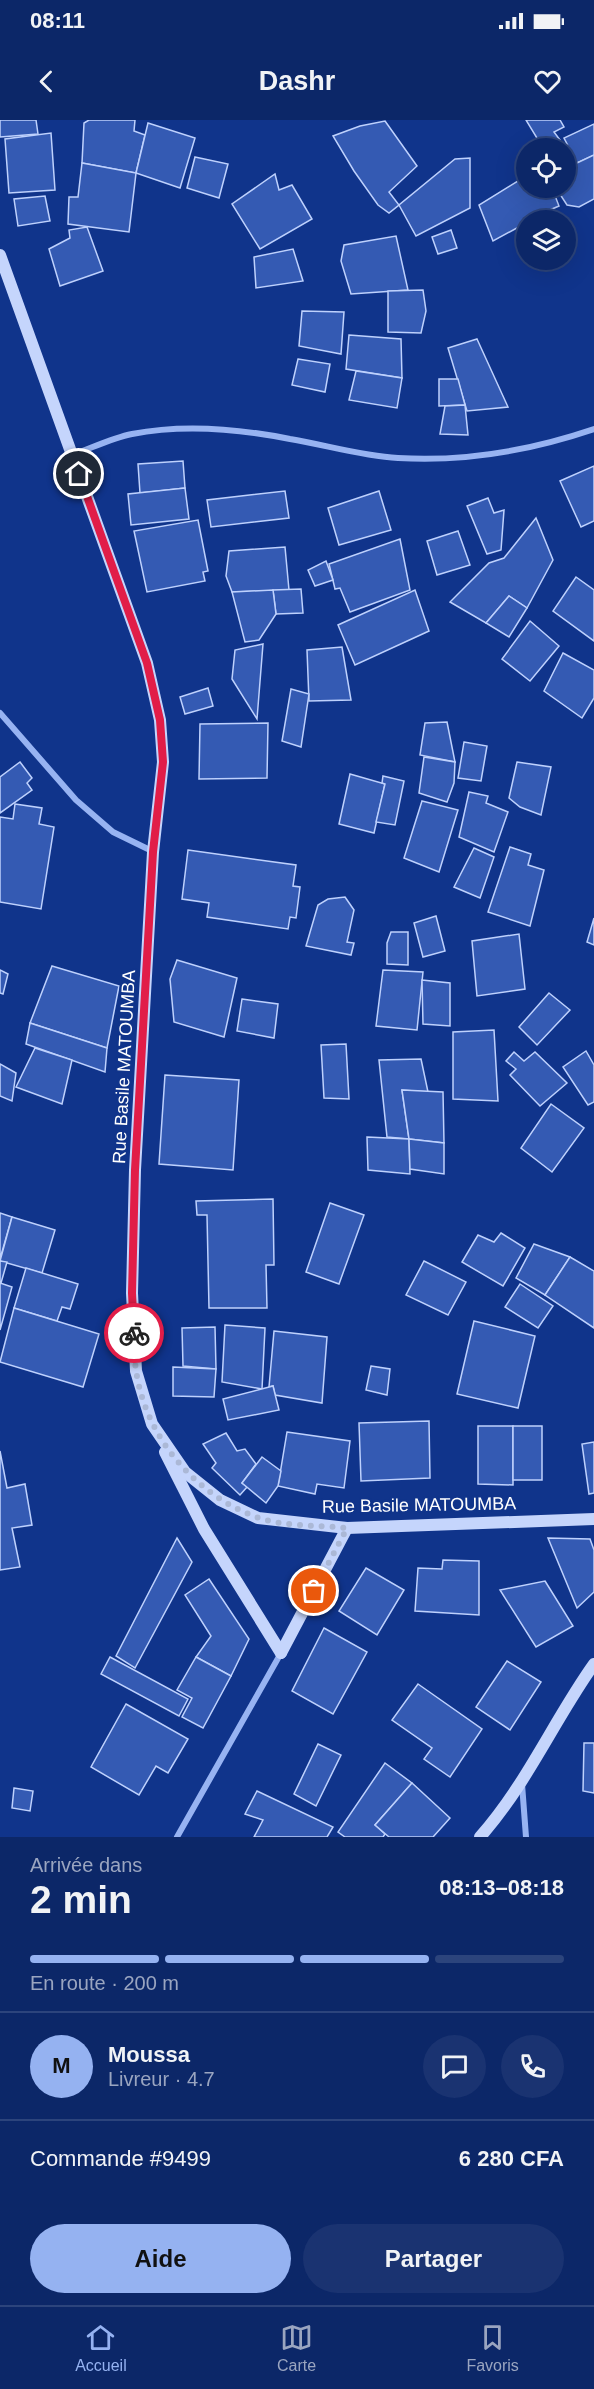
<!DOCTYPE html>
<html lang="fr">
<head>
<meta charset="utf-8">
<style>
	body { margin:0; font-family:Arial,sans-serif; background:#1a3371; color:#f1f3f6; height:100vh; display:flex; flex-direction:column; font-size:22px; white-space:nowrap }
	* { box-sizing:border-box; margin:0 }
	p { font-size:20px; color:#9aa5c0 }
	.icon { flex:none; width:33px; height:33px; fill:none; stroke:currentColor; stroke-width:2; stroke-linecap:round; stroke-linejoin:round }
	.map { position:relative; height:1717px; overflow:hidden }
	.side { display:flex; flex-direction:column; background:#0c2768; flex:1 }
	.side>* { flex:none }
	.buttons { position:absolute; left:516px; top:18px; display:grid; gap:12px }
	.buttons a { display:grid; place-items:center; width:60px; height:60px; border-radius:50%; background:#0c2768; box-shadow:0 6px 24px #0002,0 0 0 2px #2c447c; font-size:30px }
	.pin { position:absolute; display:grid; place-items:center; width:51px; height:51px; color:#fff; margin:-26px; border:3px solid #fff; border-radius:50%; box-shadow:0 2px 6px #0007 }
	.courier { position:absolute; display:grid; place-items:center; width:60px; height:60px; margin:-30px; border:4px solid #e11d48; border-radius:50%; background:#fff; color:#222; box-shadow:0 2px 8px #0007 }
	.head em { font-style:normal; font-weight:800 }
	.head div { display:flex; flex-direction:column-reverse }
	.head { display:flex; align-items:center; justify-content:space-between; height:102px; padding:0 30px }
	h1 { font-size:39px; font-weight:800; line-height:45px }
	.bar { display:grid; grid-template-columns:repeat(4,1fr); gap:9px 6px; align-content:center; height:72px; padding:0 30px }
	.bar i { height:8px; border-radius:4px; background:#2c447c }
	.bar .selected { background:#95b2f1 }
	.bar p { grid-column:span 4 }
	.line { display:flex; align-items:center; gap:15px; padding:0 30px; border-top:2px solid #2c447c }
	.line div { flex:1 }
	.round { display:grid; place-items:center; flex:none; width:63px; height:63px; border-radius:32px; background:#1a3371 }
	.primary-button { display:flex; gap:12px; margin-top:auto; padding:12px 30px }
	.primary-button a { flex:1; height:69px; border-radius:36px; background:#95b2f1; color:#111; font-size:24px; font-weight:800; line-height:69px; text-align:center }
	.primary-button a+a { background:#1a3371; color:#f1f3f6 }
	.status { display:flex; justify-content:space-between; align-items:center; height:42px; padding:0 30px; background:#0c2768; direction:ltr }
	.status svg { height:16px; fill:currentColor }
	header { display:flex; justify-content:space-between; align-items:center; height:78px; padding:0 30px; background:#0c2768; font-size:27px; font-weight:800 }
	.dock { display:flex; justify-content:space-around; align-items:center; height:84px; border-top:2px solid #2c447c; background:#0c2768; font-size:16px; color:#9aa5c0 }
	.dock a { display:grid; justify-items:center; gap:3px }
	.dock .selected { color:#95b2f1 }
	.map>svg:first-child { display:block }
	.building { fill:#345ab3; stroke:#bed1fd; stroke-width:1.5 }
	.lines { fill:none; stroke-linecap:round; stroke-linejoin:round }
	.street { stroke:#97b3f2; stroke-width:6 }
	.secondary { stroke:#c5d5fc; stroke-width:12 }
	.done { stroke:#abb8d6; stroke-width:6; stroke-dasharray:0 10.8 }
	.route { stroke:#e11d48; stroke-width:8 }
	.labels { text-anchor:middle; stroke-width:4.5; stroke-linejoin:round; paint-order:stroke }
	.street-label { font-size:18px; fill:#fff; stroke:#10348b }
</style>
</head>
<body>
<div class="status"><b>08:11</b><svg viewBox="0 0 49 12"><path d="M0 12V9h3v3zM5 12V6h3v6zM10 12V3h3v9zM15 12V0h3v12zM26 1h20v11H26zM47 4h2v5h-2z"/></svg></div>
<header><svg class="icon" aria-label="back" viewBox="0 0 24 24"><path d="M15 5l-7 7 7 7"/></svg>Dashr<svg class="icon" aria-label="heart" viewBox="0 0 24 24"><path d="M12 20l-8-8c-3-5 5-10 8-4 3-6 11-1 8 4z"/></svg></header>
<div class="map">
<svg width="594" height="1717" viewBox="0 0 594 1717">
	<rect width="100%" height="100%" fill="#10348b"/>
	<g class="building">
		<polygon points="0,0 36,0 38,14 0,17"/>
		<polygon points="89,0 135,0 134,11 145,15 136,53 82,43 84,3"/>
		<polygon points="526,0 560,0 564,7 554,12 560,20 543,28"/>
		<polygon points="385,1 417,46 389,72 399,85 389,93 378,85 354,51 333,16 360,6"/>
		<polygon points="148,3 195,18 180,68 136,53"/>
		<polygon points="594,4 594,35 577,43 564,18"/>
		<polygon points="51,13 55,70 9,73 5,19"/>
		<polygon points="570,30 577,43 594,35 594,79 579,87 567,85 556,68 566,68 566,33"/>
		<polygon points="195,37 228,44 219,78 187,68"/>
		<polygon points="470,38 470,88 416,116 399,85 455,39"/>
		<polygon points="82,43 136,53 129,112 68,104 69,77 78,77"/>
		<polygon points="275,54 279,70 292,65 312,99 260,129 232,84"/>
		<polygon points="526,56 526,68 552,68 559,86 526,100 526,103 493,121 479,85"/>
		<polygon points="45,76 50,101 18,106 14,79"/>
		<polygon points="87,107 103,151 60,166 49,129 70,118 69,110"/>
		<polygon points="451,110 457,128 438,134 432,117"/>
		<polygon points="396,116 408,170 351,174 341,141 344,125"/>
		<polygon points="293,129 303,161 256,168 254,137"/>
		<polygon points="423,170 426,191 421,213 388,212 388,171"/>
		<polygon points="302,191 344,192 341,234 299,226"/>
		<polygon points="349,215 401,219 402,258 346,249"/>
		<polygon points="477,219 508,287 467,291 448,228"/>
		<polygon points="298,239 330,244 325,272 292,265"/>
		<polygon points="356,251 402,258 397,288 349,280"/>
		<polygon points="439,259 458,259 465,285 439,286"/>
		<polygon points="465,285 468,315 440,314 445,286"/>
		<polygon points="183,341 185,368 140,373 138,344"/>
		<polygon points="594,346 594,401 581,407 560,361"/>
		<polygon points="185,368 189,399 131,405 128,374"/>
		<polygon points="285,371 289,398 211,407 207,380"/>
		<polygon points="379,371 391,410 339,425 328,388"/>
		<polygon points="488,378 494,393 504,390 501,430 487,434 467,386"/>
		<polygon points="536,398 553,440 527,488 509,476 486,503 450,482 489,443 504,438"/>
		<polygon points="198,400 208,451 203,452 205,461 147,472 134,411"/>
		<polygon points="458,411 470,445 437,455 427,421"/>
		<polygon points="400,419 410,470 350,492 340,468 335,469 329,444"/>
		<polygon points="285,427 289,470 232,472 226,456 229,431"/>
		<polygon points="326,441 333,460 315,466 308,450"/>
		<polygon points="576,457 594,470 594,521 553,491"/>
		<polygon points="301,469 303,493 276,494 273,470"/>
		<polygon points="273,470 276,494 259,520 245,522 232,472"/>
		<polygon points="415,470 429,511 355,545 338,505"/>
		<polygon points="509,476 527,488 509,517 486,503"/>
		<polygon points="530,501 559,526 530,561 502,539"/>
		<polygon points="263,524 257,599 232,559 235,530"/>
		<polygon points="342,527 351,580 309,581 307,530"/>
		<polygon points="563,533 594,550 594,578 582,598 544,571"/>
		<polygon points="208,568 213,586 185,594 180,577"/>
		<polygon points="291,569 309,574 301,627 282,621"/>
		<polygon points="447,602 455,642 420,635 425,603"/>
		<polygon points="268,603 267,658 199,659 200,604"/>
		<polygon points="464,622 487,626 481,661 458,658"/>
		<polygon points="424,637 455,642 454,663 447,682 419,673"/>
		<polygon points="20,642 32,658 27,663 32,670 0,693 0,657"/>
		<polygon points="517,642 551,647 541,695 520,687 509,678"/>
		<polygon points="350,654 385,664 374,713 339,704"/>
		<polygon points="383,656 404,661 395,705 376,702 385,664 382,663"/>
		<polygon points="469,672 488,676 486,683 508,692 494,732 459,717"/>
		<polygon points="422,681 458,690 439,752 404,738"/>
		<polygon points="15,684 42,688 39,704 54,707 41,789 0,782 0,697 13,699"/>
		<polygon points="510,727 531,734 528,745 544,750 530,806 488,792"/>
		<polygon points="474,728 494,737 480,778 454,767"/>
		<polygon points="188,730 296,745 293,766 300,767 296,798 290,797 288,809 207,797 209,783 182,779"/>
		<polygon points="345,777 354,790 347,822 354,823 351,835 306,826 318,785 328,779"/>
		<polygon points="436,796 445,831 423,837 414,803"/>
		<polygon points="594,798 594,825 587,822"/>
		<polygon points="391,812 408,812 408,845 387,844 387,823"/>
		<polygon points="519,814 525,869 477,876 472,821"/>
		<polygon points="177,840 237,858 224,917 174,902 170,859"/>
		<polygon points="52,846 119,866 107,928 30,903"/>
		<polygon points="0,850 8,854 3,874 0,873"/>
		<polygon points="383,850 423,852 417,910 376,906"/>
		<polygon points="422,860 450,863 450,906 423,904"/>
		<polygon points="549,873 570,890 537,925 519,907"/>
		<polygon points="242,879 278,884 274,918 237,911"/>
		<polygon points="30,903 107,928 105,952 26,924"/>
		<polygon points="494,910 498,981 453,979 453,912"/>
		<polygon points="346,924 349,979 324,978 321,925"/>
		<polygon points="35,928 72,940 62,984 16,967"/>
		<polygon points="586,931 594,945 594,982 588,985 563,947"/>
		<polygon points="514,932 524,941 535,932 567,963 540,986 510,955 516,949 506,941"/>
		<polygon points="421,939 428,972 402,970 409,1019 387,1017 379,940"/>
		<polygon points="0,944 16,953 12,981 0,976"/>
		<polygon points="165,955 239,960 233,1050 159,1044"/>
		<polygon points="402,970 443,972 444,1023 409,1019"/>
		<polygon points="551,984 584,1008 552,1052 521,1028"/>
		<polygon points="367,1017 409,1019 410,1054 368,1050"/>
		<polygon points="409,1019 444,1023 444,1054 410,1049"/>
		<polygon points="273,1079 274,1145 266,1145 267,1188 209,1188 207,1095 197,1095 196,1081"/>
		<polygon points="330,1083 364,1095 339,1164 306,1152"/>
		<polygon points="0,1093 12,1097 0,1139"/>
		<polygon points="12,1097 55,1110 42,1153 0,1141"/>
		<polygon points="501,1113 525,1128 503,1166 462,1142 478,1115 494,1122"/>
		<polygon points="534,1124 570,1137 545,1175 516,1158"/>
		<polygon points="570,1137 594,1151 594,1208 545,1175"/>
		<polygon points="0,1141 7,1142 1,1163 0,1163"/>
		<polygon points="424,1141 466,1162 448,1195 406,1175"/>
		<polygon points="26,1148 78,1164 70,1189 62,1187 57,1201 14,1188"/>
		<polygon points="0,1163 12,1167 0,1210"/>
		<polygon points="520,1164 553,1186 538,1208 505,1187"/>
		<polygon points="14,1188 99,1214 83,1267 0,1242"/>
		<polygon points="474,1201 535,1216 518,1288 457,1274"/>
		<polygon points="225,1205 265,1208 262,1269 222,1262"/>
		<polygon points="215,1207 216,1249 183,1246 182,1208"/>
		<polygon points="274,1211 327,1217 322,1283 275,1275 273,1266 269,1267"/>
		<polygon points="371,1246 390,1249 387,1275 366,1270"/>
		<polygon points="173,1247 216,1249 214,1277 173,1276"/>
		<polygon points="273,1266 279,1290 228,1300 223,1279"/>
		<polygon points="429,1301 430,1358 361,1361 359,1303"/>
		<polygon points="478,1306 513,1306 513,1365 478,1364"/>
		<rect x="513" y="1306" width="29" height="54"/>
		<polygon points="287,1312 350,1321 344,1368 317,1364 315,1374 278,1366"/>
		<polygon points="226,1313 237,1331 245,1329 256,1344 242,1363 247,1367 240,1375 212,1348 216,1343 203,1324"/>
		<polygon points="594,1322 594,1373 589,1374 582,1324"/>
		<polygon points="0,1331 7,1368 25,1364 32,1405 12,1408 20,1447 0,1450"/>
		<polygon points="262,1337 281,1351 278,1366 266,1383 242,1363"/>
		<polygon points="177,1418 192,1442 135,1548 116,1536"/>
		<polygon points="548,1418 590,1419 594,1430 594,1472 577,1488"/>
		<polygon points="443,1440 479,1441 479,1495 415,1491 418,1448 442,1449"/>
		<polygon points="366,1448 404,1470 377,1515 339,1491"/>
		<polygon points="209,1459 249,1519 231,1556 196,1537 211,1516 185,1475"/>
		<polygon points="545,1461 573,1506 536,1527 500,1470"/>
		<polygon points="324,1508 367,1532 333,1594 292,1571"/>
		<polygon points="110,1537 188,1579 179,1596 101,1554"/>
		<polygon points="196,1537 231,1556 203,1608 182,1597 192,1578 177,1570"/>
		<polygon points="507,1541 541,1562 510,1610 476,1587"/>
		<polygon points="418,1564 482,1609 450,1657 424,1639 432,1628 392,1600"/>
		<polygon points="126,1584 188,1619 168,1653 156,1646 139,1675 91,1647"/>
		<polygon points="584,1623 594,1623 594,1673 583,1671"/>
		<polygon points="318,1624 341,1635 316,1686 294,1674"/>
		<polygon points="385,1643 412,1663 375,1705 385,1714 383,1717 345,1717 338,1712"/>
		<polygon points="412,1663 450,1698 433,1717 389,1717 375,1705"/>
		<polygon points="14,1668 33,1671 30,1691 12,1688"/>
		<polygon points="257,1671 333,1707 327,1717 254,1717 263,1700 245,1694"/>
	</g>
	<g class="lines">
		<g class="street">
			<path d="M72,335C92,328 112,318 132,314C183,304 240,309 290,319C326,325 361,336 398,338C463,342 532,330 594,309"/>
			<polyline points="0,593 76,680 113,712 152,731"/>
			<polyline points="522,1664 526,1717"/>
			<polyline points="177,1717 281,1533"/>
		</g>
		<g class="secondary">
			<polyline points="0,135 147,543 160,600 163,642 153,732 135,1050 132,1173 136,1251 152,1304 185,1352 220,1380 258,1398 347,1408 594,1399"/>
			<polyline points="165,1332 204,1409 281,1533"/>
			<polyline points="281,1533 347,1408"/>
			<path d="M480,1717C527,1664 554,1600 594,1544"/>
		</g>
	</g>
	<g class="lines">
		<path class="done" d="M134,1213C135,1225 134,1238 136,1250C145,1316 194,1374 256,1397C283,1407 318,1405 347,1408L314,1471"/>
		<polyline class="route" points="79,354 147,543 160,600 163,642 153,732 135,1050 132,1173 134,1213"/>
	</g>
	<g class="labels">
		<g class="street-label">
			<text transform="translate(124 947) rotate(-87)" y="6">Rue Basile MATOUMBA</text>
			<text transform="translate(419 1385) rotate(-1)" y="6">Rue Basile MATOUMBA</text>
		</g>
	</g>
</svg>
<div class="buttons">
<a><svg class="icon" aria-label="locate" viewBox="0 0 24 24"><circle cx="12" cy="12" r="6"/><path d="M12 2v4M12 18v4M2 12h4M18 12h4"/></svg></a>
<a><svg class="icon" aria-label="layers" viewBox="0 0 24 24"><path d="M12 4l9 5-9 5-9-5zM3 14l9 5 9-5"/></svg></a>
</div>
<div class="pin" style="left:314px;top:1471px;background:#ea580c"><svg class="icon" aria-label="bag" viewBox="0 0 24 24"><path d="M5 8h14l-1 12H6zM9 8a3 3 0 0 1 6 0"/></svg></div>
<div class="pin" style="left:79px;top:354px;background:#1f2937"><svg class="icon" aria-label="home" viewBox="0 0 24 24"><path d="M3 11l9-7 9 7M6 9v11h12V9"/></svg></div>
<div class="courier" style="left:134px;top:1213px"><svg class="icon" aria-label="bike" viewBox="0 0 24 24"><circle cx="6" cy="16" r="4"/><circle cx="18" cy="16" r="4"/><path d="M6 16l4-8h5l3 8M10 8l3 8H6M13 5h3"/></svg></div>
</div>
<section class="side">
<div class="head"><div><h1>2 min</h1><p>Arrivée dans</p></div><em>08:13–08:18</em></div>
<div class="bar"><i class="selected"></i><i class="selected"></i><i class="selected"></i><i></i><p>En route · 200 m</p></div>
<div class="line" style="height:108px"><b class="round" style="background:#95b2f1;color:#111">M</b><div><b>Moussa</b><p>Livreur · 4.7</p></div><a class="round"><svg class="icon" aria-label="chat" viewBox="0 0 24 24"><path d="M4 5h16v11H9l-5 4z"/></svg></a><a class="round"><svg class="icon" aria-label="phone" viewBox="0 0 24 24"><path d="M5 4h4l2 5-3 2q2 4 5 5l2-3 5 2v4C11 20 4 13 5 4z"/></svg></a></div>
<div class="line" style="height:78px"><div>Commande #9499</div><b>6 280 CFA</b></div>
<div class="primary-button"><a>Aide</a><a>Partager</a></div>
</section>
<nav class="dock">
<a class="selected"><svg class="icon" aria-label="home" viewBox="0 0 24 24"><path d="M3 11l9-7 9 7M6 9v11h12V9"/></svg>Accueil</a>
<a><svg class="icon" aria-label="map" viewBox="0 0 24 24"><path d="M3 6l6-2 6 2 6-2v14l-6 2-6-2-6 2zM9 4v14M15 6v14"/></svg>Carte</a>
<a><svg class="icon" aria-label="saved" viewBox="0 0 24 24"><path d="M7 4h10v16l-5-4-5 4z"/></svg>Favoris</a>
</nav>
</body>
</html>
